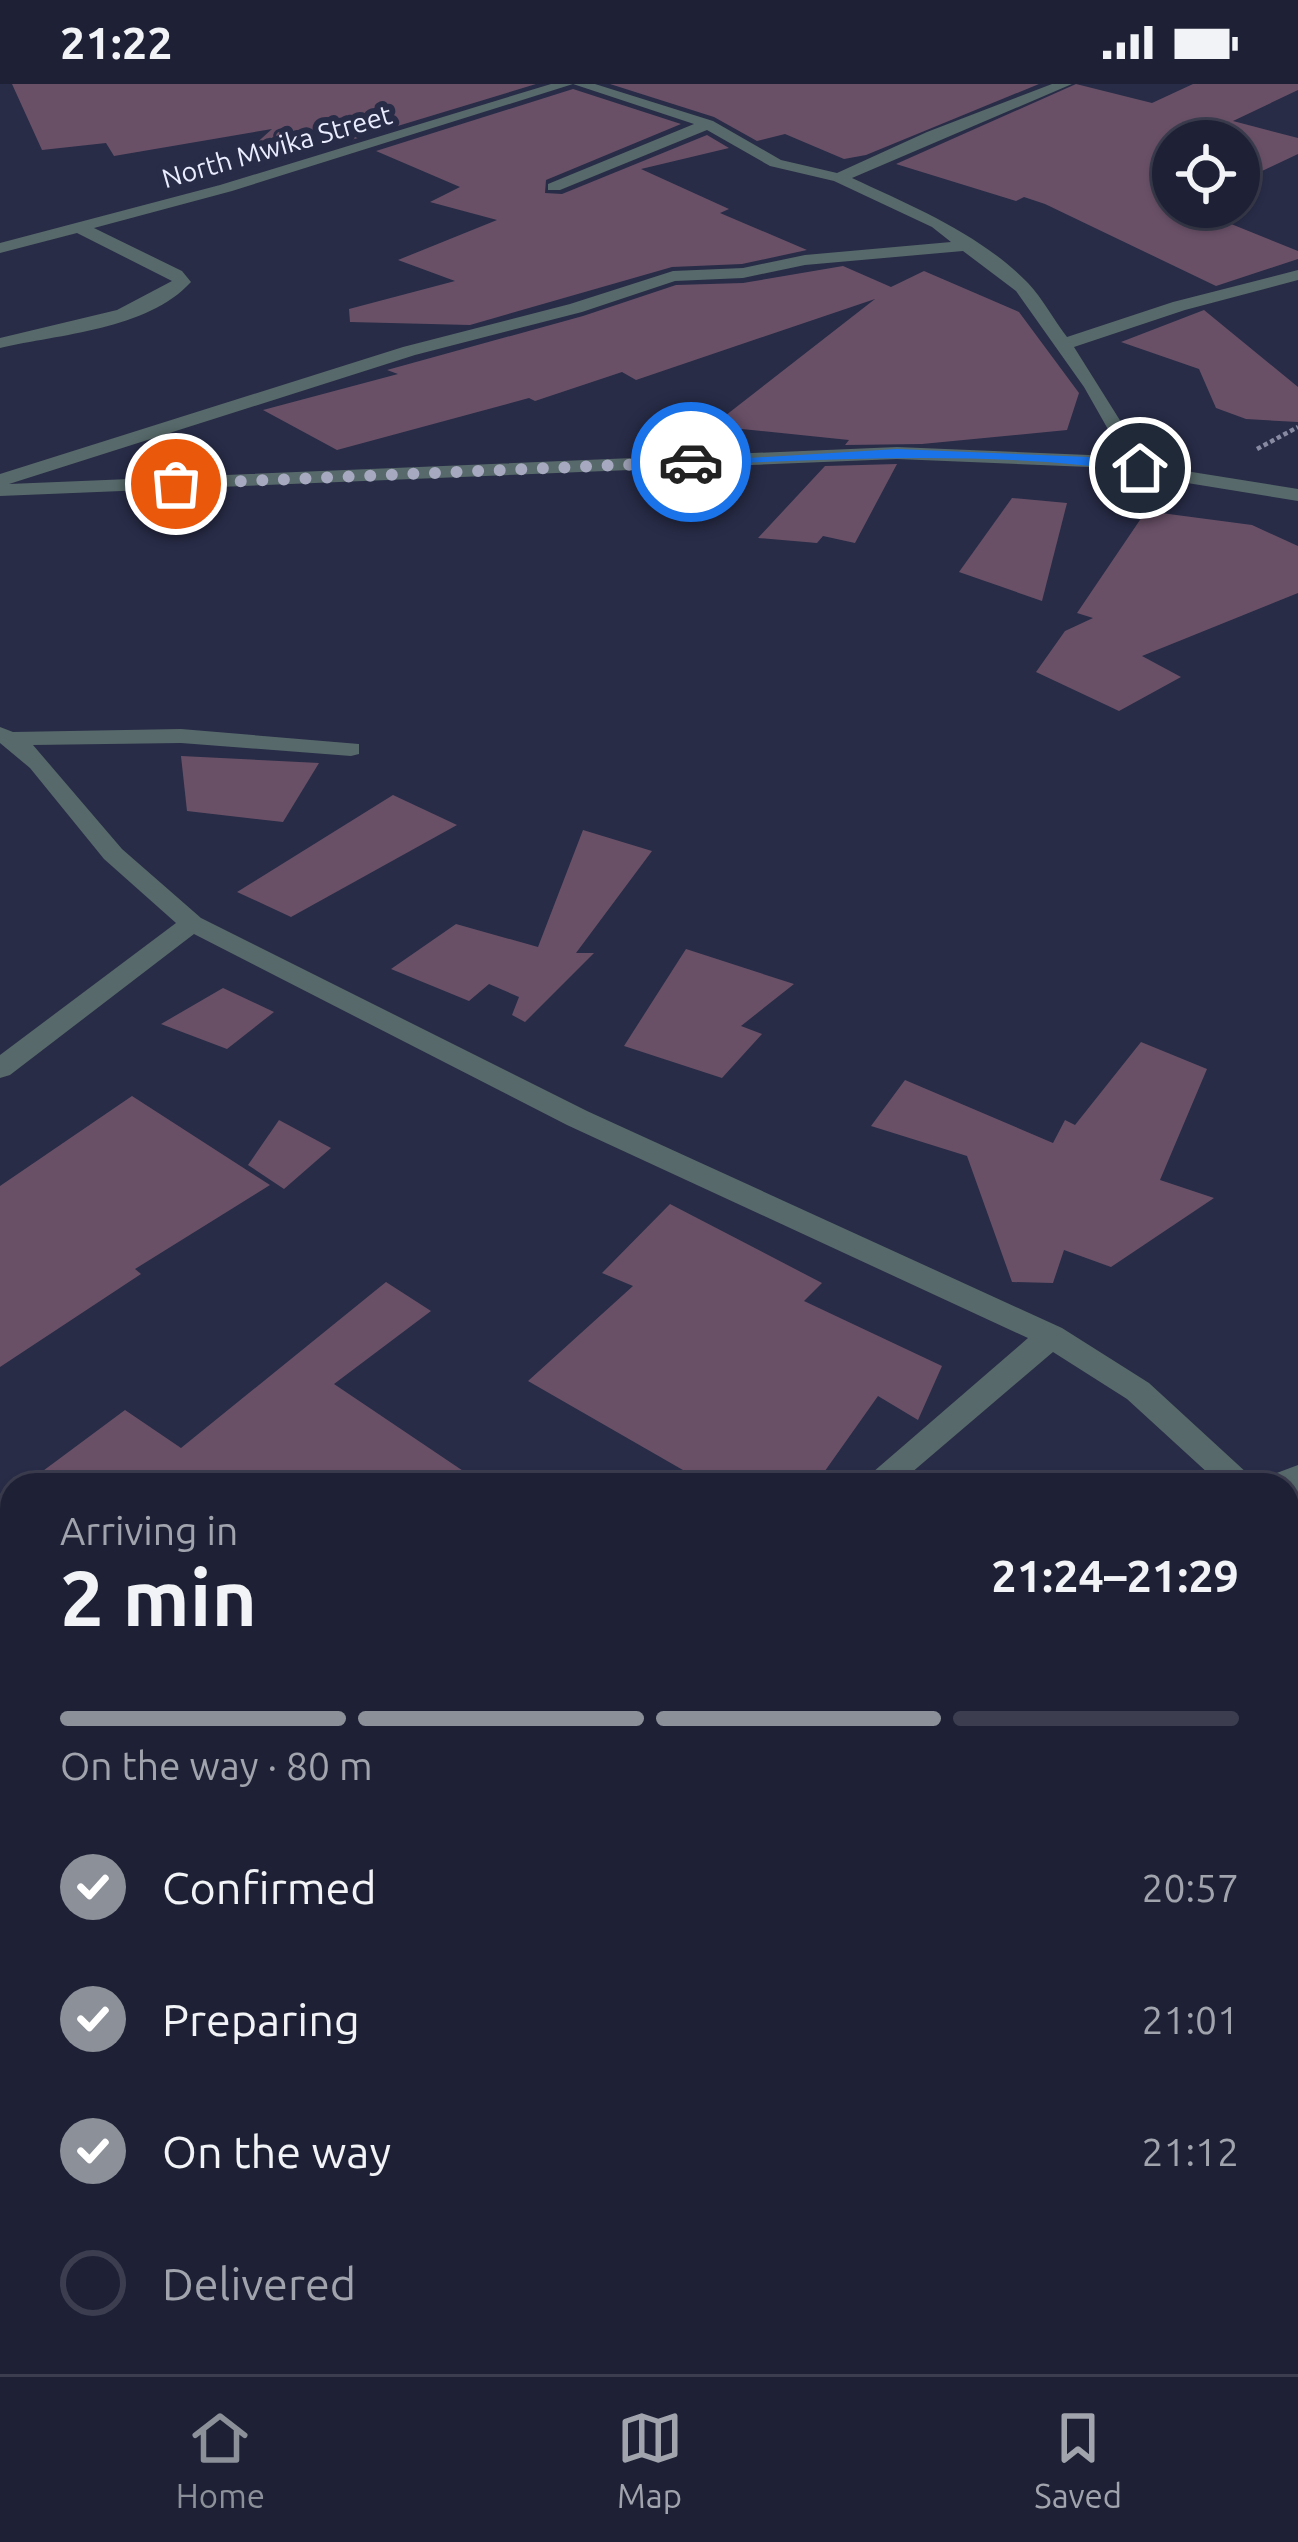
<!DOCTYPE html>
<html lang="en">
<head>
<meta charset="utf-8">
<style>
	body { margin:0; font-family:Ubuntu,sans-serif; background:#26293d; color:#f1f3f6; height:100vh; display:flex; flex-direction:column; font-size:45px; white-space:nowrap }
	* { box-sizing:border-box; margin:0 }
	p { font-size:39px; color:#a1a3ad }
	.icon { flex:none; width:66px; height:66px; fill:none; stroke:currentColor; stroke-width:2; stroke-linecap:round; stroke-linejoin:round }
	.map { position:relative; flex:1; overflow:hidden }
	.panel { position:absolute; left:0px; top:1389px; width:1299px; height:903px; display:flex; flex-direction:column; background:#1e2135; border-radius:36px 36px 0 0; box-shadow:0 3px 9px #0004,0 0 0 3px #3c3e50 }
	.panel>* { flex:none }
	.buttons { position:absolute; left:1152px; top:36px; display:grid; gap:24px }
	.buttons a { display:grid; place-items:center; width:108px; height:108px; border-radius:50%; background:#1e2135; box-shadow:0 3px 9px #0004,0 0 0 3px #3c3e50; font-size:60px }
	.pin { position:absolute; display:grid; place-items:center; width:102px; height:102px; color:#fff; margin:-51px; border:6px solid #fff; border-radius:50%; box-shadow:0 3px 12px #0007 }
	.courier { position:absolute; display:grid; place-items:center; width:120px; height:120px; margin:-60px; border:9px solid #1a73e8; border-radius:50%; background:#fff; color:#222; box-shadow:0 3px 15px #0007 }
	.headline em { font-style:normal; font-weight:700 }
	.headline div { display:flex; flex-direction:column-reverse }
	.headline { display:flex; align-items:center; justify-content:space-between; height:204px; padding:0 60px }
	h1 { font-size:78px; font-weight:700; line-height:90px }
	.bar { display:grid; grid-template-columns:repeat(4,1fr); gap:18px 12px; align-content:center; height:144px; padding:0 60px }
	.bar i { height:15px; border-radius:9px; background:#3c3e50 }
	.bar .on { background:#8c9099 }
	.bar p { grid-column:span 4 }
	ol { padding:0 60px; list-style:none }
	li { display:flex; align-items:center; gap:36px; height:132px }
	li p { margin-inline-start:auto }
	li .icon { padding:12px; border-radius:50%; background:#8c9099; color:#fff; stroke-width:4 }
	li:last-child { color:#a1a3ad }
	li i { width:66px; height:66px; border:6px solid #3c3e50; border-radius:50% }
	.status { display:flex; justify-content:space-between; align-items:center; height:84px; padding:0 60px; background:#1e2135; direction:ltr }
	.status svg { height:33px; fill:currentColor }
	.menu { display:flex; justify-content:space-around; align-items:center; height:168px; border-top:3px solid #3c3e50; background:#1e2135; font-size:33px; color:#a1a3ad }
	.menu a { display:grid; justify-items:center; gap:6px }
	.menu .on { color:#8c9099 }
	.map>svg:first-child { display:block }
	.building { fill:#695067 }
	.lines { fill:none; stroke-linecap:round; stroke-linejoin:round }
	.path { stroke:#878aa1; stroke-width:4.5; stroke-dasharray:4.5 3; stroke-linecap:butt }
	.lane { fill:#57696a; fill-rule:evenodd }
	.street { fill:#57696a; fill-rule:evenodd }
	.route { fill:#1a73e8 }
	.done { stroke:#a6a9bf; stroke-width:12; stroke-dasharray:0 21.6 }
	.labels { text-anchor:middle; stroke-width:12; stroke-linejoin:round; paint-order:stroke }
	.far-street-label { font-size:27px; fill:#eaedff; stroke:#282c47 }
</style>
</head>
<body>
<div class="status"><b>21:22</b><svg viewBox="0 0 49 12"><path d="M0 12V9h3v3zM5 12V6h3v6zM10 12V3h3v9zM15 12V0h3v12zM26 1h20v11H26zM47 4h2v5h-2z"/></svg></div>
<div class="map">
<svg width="1298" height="2290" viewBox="0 0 1298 2290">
	<rect width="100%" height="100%" fill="#282c47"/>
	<g class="building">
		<polygon points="12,0 536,0 348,57 239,75 272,45 114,72 106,59 42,66"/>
		<polygon points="610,0 1039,0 866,71 844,75 785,50 757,57 714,33"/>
		<polygon points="1076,0 1152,19 1193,0 1298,0 1298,6 1233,37 1298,54 1298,70 1239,98 1239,57 1173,57 1173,123 1189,123 1298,167 1298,175 1216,202 1045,120 1024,113 1016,117 896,80"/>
		<polygon points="573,5 681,40 546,96 545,109 562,110 707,51 729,64 641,85 729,125 720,129 807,166 742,180 672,183 470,241 350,238 349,225 455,197 398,176 497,136 430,118 460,103 376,67"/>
		<polygon points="843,182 891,203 924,187 1019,228 1079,309 1067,346 922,360 845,361 849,356 712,342 875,215 636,296 622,288 535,317 529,314 337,366 263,326 398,290 387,286 583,232 676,201 743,199"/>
		<polygon points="1204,226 1298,303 1298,338 1246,335 1216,324 1199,285 1121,258"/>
		<polygon points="897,380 855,459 823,452 817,459 758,454 825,382"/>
		<polygon points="1012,414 1067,419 1042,517 959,488"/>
		<polygon points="1146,427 1252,441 1298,462 1298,509 1142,572 1181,593 1119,627 1036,588 1065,547 1093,534 1077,529"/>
		<polygon points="181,672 319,679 283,738 187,727"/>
		<polygon points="393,711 457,741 291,833 237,808"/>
		<polygon points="583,746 652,767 576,869 594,869 525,938 512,931 519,913 489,900 469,917 391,885 456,840 538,863"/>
		<polygon points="686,865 794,900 741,942 762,950 722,994 624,962"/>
		<polygon points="223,904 274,928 227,965 161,940"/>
		<polygon points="1141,958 1207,985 1160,1096 1214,1114 1111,1183 1064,1166 1053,1199 1012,1198 967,1072 871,1042 905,996 1053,1059 1065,1036 1075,1041"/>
		<polygon points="132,1012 270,1101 135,1185 141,1190 0,1283 0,1102"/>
		<polygon points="279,1036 331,1064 284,1105 248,1081"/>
		<polygon points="670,1120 822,1199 804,1217 942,1282 918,1336 878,1312 815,1401 709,1401 528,1297 633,1202 602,1189"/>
		<polygon points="386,1198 431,1227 334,1300 484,1401 24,1401 125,1326 181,1364"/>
	</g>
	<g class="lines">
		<polyline class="path" points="1257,365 1298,343"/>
		<polygon class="lane" points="12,1686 12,1717 0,1722 0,1691"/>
		<g class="street">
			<path d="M551,0H595L713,37L781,76L837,89L927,48L1052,0H1072L852,94C914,123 980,150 1028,199C1043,215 1054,236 1067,253L1173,218L1298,186V196L1185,226L1074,263L1148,381L1298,405V417L1089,383L897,375L0,412V390L403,263L570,220L673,187L743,184L805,171L951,158L932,143L834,97L770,82L707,46L560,106H548V100L694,40L573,0L232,107L94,144L182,187L191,198C147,246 60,250 0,264V254L117,226L172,197L77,149L0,169V159L220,101ZM963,167L1016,207L1084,303L1126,377L1089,371L897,363L9,400L415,271L582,228L675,197L743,194L805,181Z"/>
			<polygon points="0,643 13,648 181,645 359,660 359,670 351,672 181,659 33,661 122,765 201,834 587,1027 1062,1244 1149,1299 1260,1401 1221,1401 1127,1315 1053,1268 897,1401 858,1401 1028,1254 567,1041 194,850 10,991 0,994 0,971 176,839 104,775 30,684 0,659"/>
			<polygon points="1298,1381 1298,1408 1287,1412 1287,1401 1264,1401 1269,1392"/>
			<polygon points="1287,1433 1298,1436 1298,1471 1287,1468"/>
			<polygon points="1298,1708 1298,1745 1287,1749 1287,1712"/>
			<polygon points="12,2008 12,2051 0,2056 0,2013"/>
		</g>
	</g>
	<path class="route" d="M897,365L1089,373L1147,384L1140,388C991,366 840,375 691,381L684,378Z"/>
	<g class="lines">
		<polyline class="done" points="176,400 691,378"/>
	</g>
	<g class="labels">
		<g class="far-street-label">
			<text transform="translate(277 63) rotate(-16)" y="9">North Mwika Street</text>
		</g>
	</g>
</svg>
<div class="buttons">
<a><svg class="icon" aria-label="locate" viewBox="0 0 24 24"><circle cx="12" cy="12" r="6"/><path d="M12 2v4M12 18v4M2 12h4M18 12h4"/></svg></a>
</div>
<div class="pin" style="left:176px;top:400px;background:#ea580c"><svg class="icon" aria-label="bag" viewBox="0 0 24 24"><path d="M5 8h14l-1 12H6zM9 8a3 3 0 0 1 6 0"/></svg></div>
<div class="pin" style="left:1140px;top:384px;background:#1f2937"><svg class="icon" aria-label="home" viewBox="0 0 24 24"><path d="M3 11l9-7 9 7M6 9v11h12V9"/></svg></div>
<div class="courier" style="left:691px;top:378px"><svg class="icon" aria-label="car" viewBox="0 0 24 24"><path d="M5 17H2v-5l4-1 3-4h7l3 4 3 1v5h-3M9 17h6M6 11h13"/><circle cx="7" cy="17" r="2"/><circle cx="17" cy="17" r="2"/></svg></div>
<section class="panel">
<div class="headline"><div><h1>2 min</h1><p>Arriving in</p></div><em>21:24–21:29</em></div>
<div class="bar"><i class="on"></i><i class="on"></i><i class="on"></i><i></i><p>On the way · 80 m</p></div>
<ol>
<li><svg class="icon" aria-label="check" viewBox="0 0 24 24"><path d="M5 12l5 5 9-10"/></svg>Confirmed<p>20:57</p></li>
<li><svg class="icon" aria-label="check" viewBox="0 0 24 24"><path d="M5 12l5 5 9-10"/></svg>Preparing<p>21:01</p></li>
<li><svg class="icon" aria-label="check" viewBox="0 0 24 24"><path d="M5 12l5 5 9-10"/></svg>On the way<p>21:12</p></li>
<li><i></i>Delivered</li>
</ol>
</section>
</div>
<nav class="menu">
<a class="on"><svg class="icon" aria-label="home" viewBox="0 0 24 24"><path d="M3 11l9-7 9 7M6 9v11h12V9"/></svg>Home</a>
<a><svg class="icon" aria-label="map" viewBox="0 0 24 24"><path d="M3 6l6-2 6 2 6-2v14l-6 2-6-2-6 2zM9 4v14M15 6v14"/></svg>Map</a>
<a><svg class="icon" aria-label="saved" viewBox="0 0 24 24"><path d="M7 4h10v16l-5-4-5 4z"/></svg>Saved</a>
</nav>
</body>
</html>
